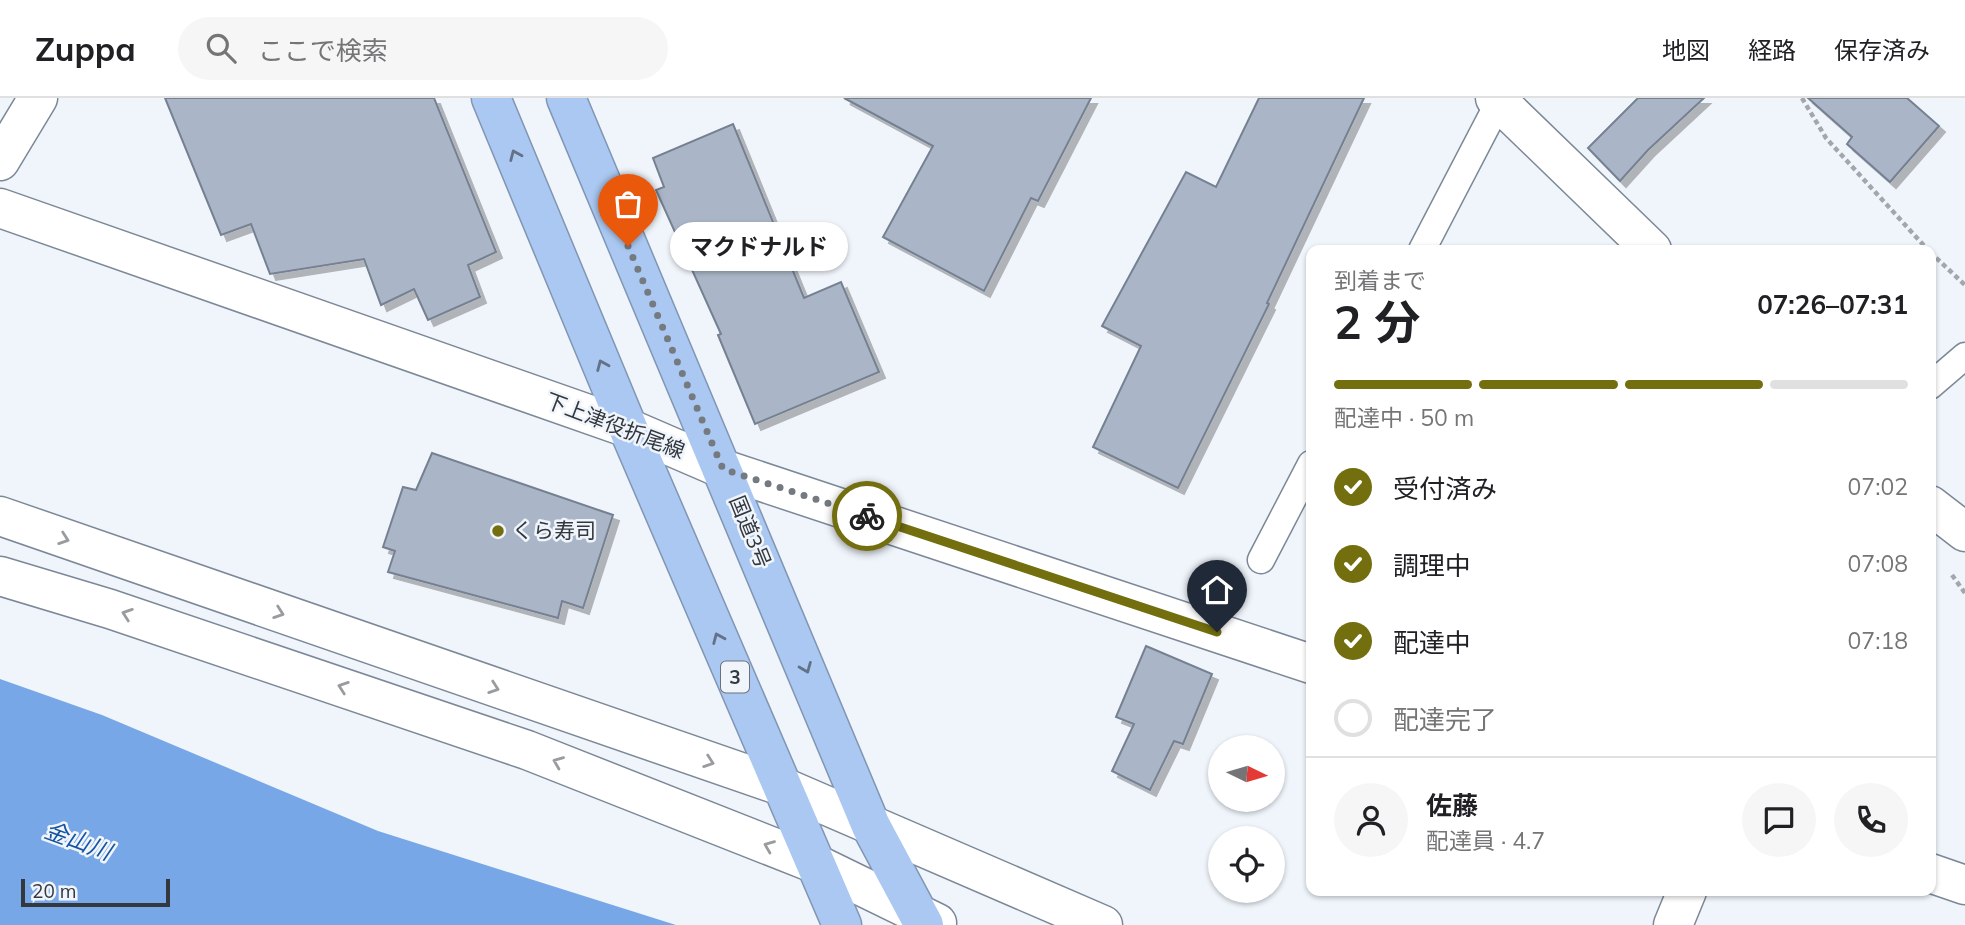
<!DOCTYPE html>
<html lang="ja">
<head>
<meta charset="utf-8">
<style>
	body { margin:0; font-family:Mulish,"Noto Sans JP",sans-serif; background:#f6f6f6; color:#202124; height:100vh; display:flex; flex-direction:column; font-size:26px; white-space:nowrap }
	* { box-sizing:border-box; margin:0 }
	p { font-size:23px; color:#757577 }
	.icon { flex:none; width:38px; height:38px; fill:none; stroke:currentColor; stroke-width:2; stroke-linecap:round; stroke-linejoin:round }
	.map { position:relative; flex:1; overflow:hidden }
	.details { position:absolute; left:1306px; top:147px; width:630px; height:651px; display:flex; flex-direction:column; background:#fff; border-radius:14px; box-shadow:0 2px 5px #0004 }
	.details>* { flex:none }
	.needle { width:46px; rotate:95deg }
	.buttons { position:absolute; left:1208px; top:637px; display:grid; gap:14px }
	.buttons a { display:grid; place-items:center; width:77px; height:77px; border-radius:50%; background:#fff; box-shadow:0 2px 5px #0004; font-size:35px }
	.scale { position:absolute; left:21px; bottom:18px; width:149px; box-sizing:border-box; padding-left:7px; border:4px solid #33383f; border-top:0; font-size:19px; line-height:24px; white-space:nowrap; color:#33383f; -webkit-text-stroke:5px #f0f5fc; paint-order:stroke }
	.pin { position:absolute; display:grid; place-items:center; width:60px; height:60px; color:#fff; margin:-72px -30px; border-radius:50% 50% 50% 0; rotate:-45deg; box-shadow:0 0 7px #0007 }
	.pin .icon { rotate:45deg }
	.courier { position:absolute; display:grid; place-items:center; width:70px; height:70px; margin:-35px; border:5px solid #736e0e; border-radius:50%; background:#fff; color:#222; box-shadow:0 2px 9px #0007 }
	.bubble { position:absolute; height:49px; border-radius:24px; background:#fff; box-shadow:0 2px 5px #0004; font-size:23px; font-weight:700; line-height:49px; text-align:center }
	.head em { font-style:normal; font-weight:700 }
	.head div { display:flex; flex-direction:column-reverse }
	.head { display:flex; align-items:center; justify-content:space-between; height:119px; padding:0 28px }
	h1 { font-size:46px; font-weight:700; line-height:52px }
	.bar { display:grid; grid-template-columns:repeat(4,1fr); gap:10px 7px; align-content:center; height:84px; padding:0 28px }
	.bar i { height:9px; border-radius:5px; background:#e0e0e0 }
	.bar .selected { background:#736e0e }
	.bar p { grid-column:span 4 }
	.line { display:flex; align-items:center; gap:18px; padding:0 28px; border-top:2px solid #e0e0e0 }
	.line div { flex:1 }
	.round { display:grid; place-items:center; flex:none; width:74px; height:74px; border-radius:37px; background:#f6f6f6 }
	ol { padding:0 28px; list-style:none }
	li { display:flex; align-items:center; gap:21px; height:77px }
	li p { margin-inline-start:auto }
	li .icon { padding:7px; border-radius:50%; background:#736e0e; color:#fff; stroke-width:4 }
	li:last-child { color:#757577 }
	li i { width:38px; height:38px; border:4px solid #e0e0e0; border-radius:50% }
	header { display:flex; align-items:center; gap:42px; box-sizing:border-box; height:98px; padding:0 35px; background:#fff; border-bottom:2px solid #e0e0e0 }
	header strong { font-size:33px }
	nav { display:flex; gap:38px; margin-inline-start:auto; font-size:24px }
	.search { width:490px; height:63px; background:#f6f6f6; display:flex; align-items:center; gap:18px; box-sizing:border-box; padding:0 24px; border-radius:38px; color:#757577; font-size:26px }
	.map>svg:first-child { display:block }
	.water { fill:#78a7e7 }
	.building { fill:#aab6c7; stroke:#758191; stroke-width:2; filter:url(#shadow) }
	.lines { fill:none; stroke-linecap:round; stroke-linejoin:round }
	.lane-casing { stroke:#7c8898; stroke-width:29 }
	.street-casing { stroke:#7c8898; stroke-width:41 }
	.secondary-casing { stroke:#7c8898; stroke-width:41 }
	.highway-casing { stroke:#8096b3; stroke-width:41 }
	.path { stroke:#a2a7ae; stroke-width:4.5; stroke-dasharray:5 3.5; stroke-linecap:butt }
	.lane { stroke:#fff; stroke-width:26 }
	.street { stroke:#fff; stroke-width:38 }
	.secondary { stroke:#fff; stroke-width:38 }
	.highway { stroke:#aac8f1; stroke-width:38 }
	.oneway { stroke:#637286 }
	.oneway2 { stroke:#999c9f }
	.done { stroke:#757a81; stroke-width:7; stroke-dasharray:0 12.6 }
	.route { stroke:#736e0e; stroke-width:9 }
	.poi-dot { fill:#736e0e; stroke:#f0f5fc; stroke-width:2.5 }
	.labels { text-anchor:middle; stroke-width:5; stroke-linejoin:round; paint-order:stroke }
	.shield { fill:#f0f5fc; stroke:#6c7178; stroke-width:2 }
	.shield-label { font-size:19px; font-weight:bold; fill:#33383f }
	.street-label { font-size:21px; fill:#33383f; stroke:#f0f5fc }
	.poi-label { font-size:21px; fill:#33383f; stroke:#f0f5fc; text-anchor:start }
	.water-label { font-size:23px; font-style:italic; fill:#1654a0; stroke:#f0f5fc }
</style>
</head>
<body>
<header>
<strong>Zuppa</strong>
<div class="search"><svg class="icon" aria-label="search" viewBox="0 0 24 24"><circle cx="10" cy="10" r="6"/><path d="M15 15l6 6"/></svg>ここで検索</div>
<nav><a>地図</a><a>経路</a><a>保存済み</a></nav>
</header>
<div class="map">
<svg width="1965" height="827" viewBox="0 0 1965 827">
	<defs>
		<filter id="shadow"><feDropShadow dx="6" dy="6" stdDeviation="0" flood-color="#0004"/></filter>
	</defs>
	<rect width="100%" height="100%" fill="#f0f5fc"/>
	<polygon class="water" points="0,581 102,617 378,733 676,827 0,827"/>
	<g class="building">
		<polygon points="165,0 434,0 496,154 468,167 480,199 428,222 414,191 381,207 364,161 270,176 251,126 221,137"/>
		<polygon points="844,0 1091,0 1038,103 1031,100 984,193 883,139 933,48"/>
		<polygon points="1259,0 1364,0 1267,205 1269,206 1178,390 1093,349 1141,248 1102,228 1186,74 1216,89"/>
		<polygon points="1638,0 1704,0 1648,52 1620,83 1588,50"/>
		<polygon points="1808,0 1907,0 1939,28 1890,84 1847,46 1852,39"/>
		<polygon points="733,26 804,200 841,184 879,274 755,326 718,237 721,236 656,92 664,89 653,60"/>
		<polygon points="432,355 613,417 583,510 562,503 558,520 388,474 395,453 383,449 403,389 416,392"/>
		<polygon points="1146,548 1212,576 1183,646 1174,643 1150,692 1112,673 1134,626 1116,619"/>
	</g>
	<g class="lines">
		<g class="lane-casing">
			<g id="lane">
				<polyline points="1422,152 1499,4"/>
				<polyline points="1930,288 1965,258"/>
				<polyline points="1261,462 1311,366"/>
			</g>
		</g>
		<g class="street-casing">
			<g id="street">
				<polyline points="1495,0 1652,152"/>
				<polyline points="0,63 38,0"/>
				<polyline points="1930,407 1965,434"/>
				<polyline points="1673,827 1687,793"/>
			</g>
		</g>
		<g class="secondary-casing">
			<g id="secondary">
				<polyline points="0,110 628,330 723,371 1311,566"/>
				<polyline points="0,418 781,688 1103,827"/>
				<polyline points="0,478 110,511 527,652 816,766 937,825"/>
				<polyline points="1930,775 1965,787"/>
			</g>
		</g>
		<g class="highway-casing">
			<g id="highway">
				<polyline points="491,0 628,330 842,827"/>
				<polyline points="566,0 871,728 924,827"/>
			</g>
		</g>
		<g class="path">
			<polyline points="1802,0 1826,40 1928,152"/>
			<polyline points="1930,154 1965,187"/>
			<polyline points="1952,477 1965,495"/>
		</g>
		<use href="#lane" class="lane"/>
		<use href="#street" class="street"/>
		<use href="#secondary" class="secondary"/>
		<use href="#highway" class="highway"/>
	</g>
	<defs><path id="oneway-chevron" d="M-2-3.5L2.5 0L-2 3.5" fill="none" stroke-width="1.6" stroke-linecap="round" stroke-linejoin="round" transform="scale(1.75)"/></defs>
	<g class="oneway">
		<use href="#oneway-chevron" transform="translate(515 57) rotate(-113)"/>
		<use href="#oneway-chevron" transform="translate(602 267) rotate(-113)"/>
		<use href="#oneway-chevron" transform="translate(718 540) rotate(-113)"/>
		<use href="#oneway-chevron" transform="translate(806 570) rotate(68)"/>
	</g>
	<g class="oneway2">
		<use href="#oneway-chevron" transform="translate(64 441) rotate(19)"/>
		<use href="#oneway-chevron" transform="translate(279 515) rotate(19)"/>
		<use href="#oneway-chevron" transform="translate(127 516) rotate(-161)"/>
		<use href="#oneway-chevron" transform="translate(343 589) rotate(-161)"/>
		<use href="#oneway-chevron" transform="translate(494 590) rotate(19)"/>
		<use href="#oneway-chevron" transform="translate(558 664) rotate(-158)"/>
		<use href="#oneway-chevron" transform="translate(709 664) rotate(19)"/>
		<use href="#oneway-chevron" transform="translate(769 748) rotate(-158)"/>
	</g>
	<g class="lines">
		<polyline class="done" points="628,148 723,371 867,418"/>
		<polyline class="route" points="867,418 1217,534"/>
	</g>
	<circle class="poi-dot" cx="498" cy="433" r="7"/>
	<g class="labels">
		<rect class="shield" x="721" y="563.5" width="28" height="31" rx="5"/>
		<g class="shield-label">
			<text x="735" y="586">3</text>
		</g>
		<g class="street-label">
			<text transform="translate(615 328) rotate(21)" y="7">下上津役折尾線</text>
			<text transform="translate(750 434) rotate(68)" y="7">国道3号</text>
		</g>
		<g class="poi-label">
			<text x="512" y="440">くら寿司</text>
		</g>
		<g class="water-label">
			<text transform="translate(78 743) rotate(20)" y="8">金山川</text>
		</g>
	</g>
</svg>
<div class="buttons">
<a><svg class="needle" viewBox="-14 -14 28 28"><path d="M0-13l5 13h-10z" fill="#e53935"/><path d="M0 13l5-13h-10z" fill="#757577"/></svg></a>
<a><svg class="icon" aria-label="locate" viewBox="0 0 24 24"><circle cx="12" cy="12" r="6"/><path d="M12 2v4M12 18v4M2 12h4M18 12h4"/></svg></a>
</div>
<div class="scale">20 m</div>
<div class="pin" style="left:628px;top:148px;background:#ea580c"><svg class="icon" aria-label="bag" viewBox="0 0 24 24"><path d="M5 8h14l-1 12H6zM9 8a3 3 0 0 1 6 0"/></svg></div>
<div class="pin" style="left:1217px;top:534px;background:#1f2937"><svg class="icon" aria-label="home" viewBox="0 0 24 24"><path d="M3 11l9-7 9 7M6 9v11h12V9"/></svg></div>
<div class="courier" style="left:867px;top:418px"><svg class="icon" aria-label="bike" viewBox="0 0 24 24"><circle cx="6" cy="16" r="4"/><circle cx="18" cy="16" r="4"/><path d="M6 16l4-8h5l3 8M10 8l3 8H6M13 5h3"/></svg></div>
<div class="bubble" style="left:670px;top:124px;width:178px">マクドナルド</div>
<section class="details">
<div class="head"><div><h1>2 分</h1><p>到着まで</p></div><em>07:26–07:31</em></div>
<div class="bar"><i class="selected"></i><i class="selected"></i><i class="selected"></i><i></i><p>配達中 · 50 m</p></div>
<ol>
<li><svg class="icon" aria-label="check" viewBox="0 0 24 24"><path d="M5 12l5 5 9-10"/></svg>受付済み<p>07:02</p></li>
<li><svg class="icon" aria-label="check" viewBox="0 0 24 24"><path d="M5 12l5 5 9-10"/></svg>調理中<p>07:08</p></li>
<li><svg class="icon" aria-label="check" viewBox="0 0 24 24"><path d="M5 12l5 5 9-10"/></svg>配達中<p>07:18</p></li>
<li><i></i>配達完了</li>
</ol>
<div class="line" style="height:126px"><a class="round"><svg class="icon" aria-label="person" viewBox="0 0 24 24"><circle cx="12" cy="8" r="4"/><path d="M4 21q1-7 8-7t8 7"/></svg></a><div><b>佐藤</b><p>配達員 · 4.7</p></div><a class="round"><svg class="icon" aria-label="chat" viewBox="0 0 24 24"><path d="M4 5h16v11H9l-5 4z"/></svg></a><a class="round"><svg class="icon" aria-label="phone" viewBox="0 0 24 24"><path d="M5 4h4l2 5-3 2q2 4 5 5l2-3 5 2v4C11 20 4 13 5 4z"/></svg></a></div>
</section>
</div>
</body>
</html>
